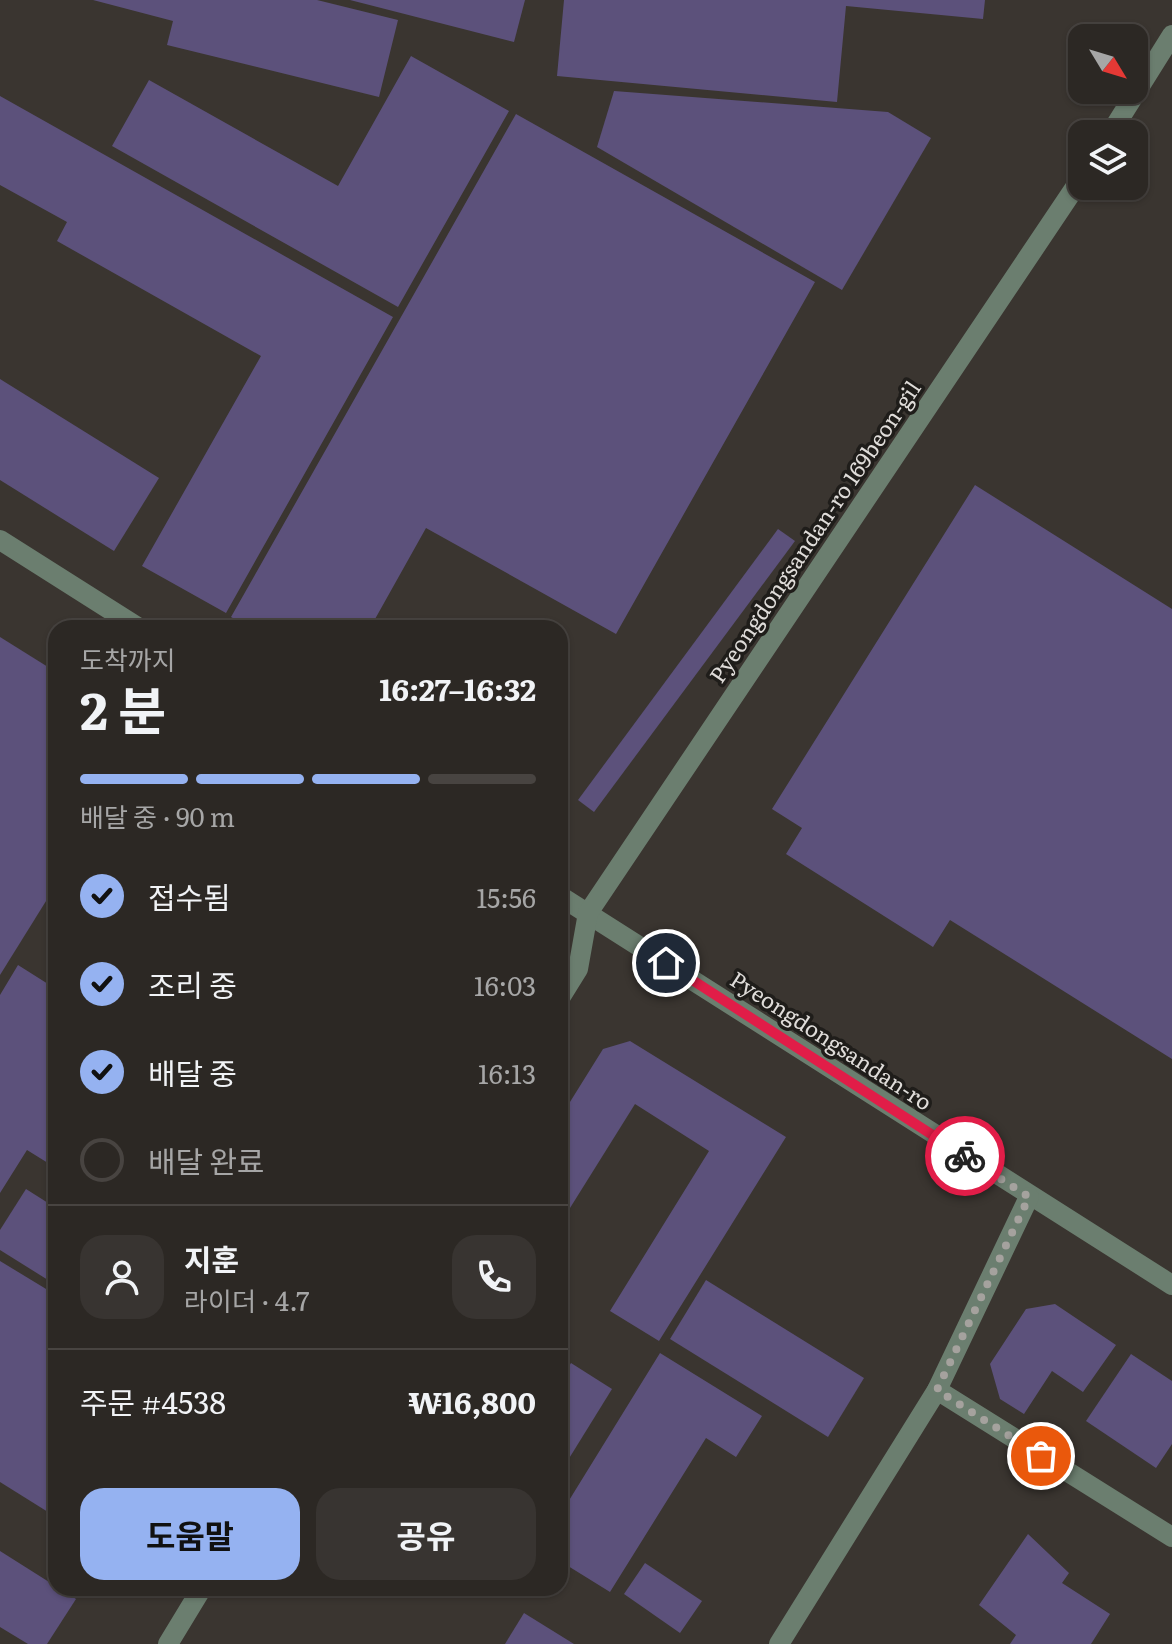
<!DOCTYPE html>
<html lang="ko">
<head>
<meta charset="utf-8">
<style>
	body { margin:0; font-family:Literata,"Noto Sans KR",serif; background:#383431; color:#f1f3f6; height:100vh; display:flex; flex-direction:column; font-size:30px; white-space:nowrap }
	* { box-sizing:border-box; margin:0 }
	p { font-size:26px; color:#a6a6a6 }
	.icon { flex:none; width:44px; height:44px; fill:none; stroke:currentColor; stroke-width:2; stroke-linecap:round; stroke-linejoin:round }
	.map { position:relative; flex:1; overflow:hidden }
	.sheet { position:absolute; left:48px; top:620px; width:520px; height:976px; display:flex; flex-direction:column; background:#2c2824; border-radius:24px; box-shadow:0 2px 6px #0004,0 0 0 2px #484441 }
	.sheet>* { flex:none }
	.needle { width:52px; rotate:128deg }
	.tools { position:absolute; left:1068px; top:24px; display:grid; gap:16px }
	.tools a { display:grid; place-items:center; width:80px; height:80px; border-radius:16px; background:#2c2824; box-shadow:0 2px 6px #0004,0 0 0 2px #484441; font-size:40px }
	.pin { position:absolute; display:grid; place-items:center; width:68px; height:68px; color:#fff; margin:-34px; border:4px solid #fff; border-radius:50%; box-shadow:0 2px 8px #0007 }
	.courier { position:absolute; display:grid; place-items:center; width:80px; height:80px; margin:-40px; border:6px solid #e11d48; border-radius:50%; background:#fff; color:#222; box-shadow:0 2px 10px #0007 }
	.summary em { font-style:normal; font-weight:700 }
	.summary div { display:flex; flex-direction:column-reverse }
	.summary { display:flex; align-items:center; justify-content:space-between; height:136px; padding:0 32px }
	h1 { font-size:52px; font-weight:700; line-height:60px }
	.bar { display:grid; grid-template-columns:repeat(4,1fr); gap:12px 8px; align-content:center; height:96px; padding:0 32px }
	.bar i { height:10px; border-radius:6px; background:#484441 }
	.bar .current { background:#95b2f1 }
	.bar p { grid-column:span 4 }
	.line { display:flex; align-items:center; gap:20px; padding:0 32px; border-top:2px solid #484441 }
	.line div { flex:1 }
	.round { display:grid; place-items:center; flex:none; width:84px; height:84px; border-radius:24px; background:#383431 }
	ol { padding:0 32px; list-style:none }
	li { display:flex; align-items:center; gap:24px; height:88px }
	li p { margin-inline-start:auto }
	li .icon { padding:8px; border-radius:50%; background:#95b2f1; color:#111; stroke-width:4 }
	li:last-child { color:#a6a6a6 }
	li i { width:44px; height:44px; border:4px solid #484441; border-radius:50% }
	.primary-button { display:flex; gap:16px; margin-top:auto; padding:16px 32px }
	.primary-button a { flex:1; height:92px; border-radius:24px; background:#95b2f1; color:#111; font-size:32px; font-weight:700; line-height:92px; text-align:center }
	.primary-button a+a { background:#383431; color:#f1f3f6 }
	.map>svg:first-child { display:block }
	.building { fill:#5c517b }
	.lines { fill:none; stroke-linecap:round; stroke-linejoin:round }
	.minor { stroke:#6b7e6f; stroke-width:20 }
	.done { stroke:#a5a29e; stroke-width:8; stroke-dasharray:0 14.4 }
	.route { stroke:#e11d48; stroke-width:10 }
	.labels { text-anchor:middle; stroke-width:7; stroke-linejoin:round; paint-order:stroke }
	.street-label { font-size:22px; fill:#dfdcd9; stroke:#1f1d1a }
</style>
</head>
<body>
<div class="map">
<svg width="1172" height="1644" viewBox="0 0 1172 1644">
	<rect width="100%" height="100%" fill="#3a3530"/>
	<g class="building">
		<polygon points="93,0 317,0 398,20 379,97 167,45 173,21"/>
		<polygon points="350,0 525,0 514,42"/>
		<polygon points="564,0 985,0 983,19 846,6 837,102 557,76"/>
		<polygon points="411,56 509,111 398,307 112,146 149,80 338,186"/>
		<polygon points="614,91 888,112 931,138 842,290 597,147"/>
		<polygon points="0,96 393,317 226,613 142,566 261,356 57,241 67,222 0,185"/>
		<polygon points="516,114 815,282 616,634 426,528 370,628 250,628 231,617"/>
		<polygon points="0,379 159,478 114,551 0,480"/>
		<polygon points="975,485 1172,609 1172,1059 950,920 933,947 786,854 802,828 772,809"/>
		<polygon points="778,529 795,541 594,812 578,800"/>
		<polygon points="0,637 56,672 56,885 0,975"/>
		<polygon points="18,965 56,989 56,1168 27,1150 0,1193 0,995"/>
		<polygon points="630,1041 786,1137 659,1341 610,1311 709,1151 635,1104 560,1224 560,1118 603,1049"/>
		<polygon points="26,1189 56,1208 56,1285 0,1250 0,1230"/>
		<polygon points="0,1261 56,1295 56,1517 0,1482"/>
		<polygon points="706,1280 864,1378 828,1437 670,1339"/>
		<polygon points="1055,1304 1116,1345 1083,1392 1052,1371 1024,1414 1000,1399 990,1364 1026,1309"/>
		<polygon points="660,1353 762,1416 736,1457 706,1438 610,1592 560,1561 560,1515"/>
		<polygon points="1131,1354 1172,1381 1172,1444 1156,1468 1086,1421"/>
		<polygon points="571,1363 612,1389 560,1473 560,1381"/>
		<polygon points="1028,1534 1069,1573 1062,1583 1110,1614 1091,1644 1010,1644 1016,1635 979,1605"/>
		<polygon points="0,1551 76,1599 47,1644 28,1644 0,1627"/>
		<polygon points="645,1563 702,1601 680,1633 624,1594"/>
		<polygon points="524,1613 574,1644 505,1644"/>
	</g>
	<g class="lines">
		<g class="minor">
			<polyline points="1110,134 1172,35"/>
			<polyline points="0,540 139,628"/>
			<polyline points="560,896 1172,1285"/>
			<polyline points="560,998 578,969 588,913 1082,177"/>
			<polyline points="937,1390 1172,1537"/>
			<polyline points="168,1644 202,1588"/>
			<polyline points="779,1644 937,1390 1029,1197"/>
		</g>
	</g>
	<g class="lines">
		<polyline class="done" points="965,1156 1029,1197 937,1390 1041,1456"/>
		<polyline class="route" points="666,963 965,1156"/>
	</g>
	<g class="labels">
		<g class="street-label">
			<text transform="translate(815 532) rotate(-56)" y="8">Pyeongdongsandan-ro 169beon-gil</text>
			<text transform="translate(831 1041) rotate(33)" y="8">Pyeongdongsandan-ro</text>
		</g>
	</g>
</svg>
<div class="tools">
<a><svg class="needle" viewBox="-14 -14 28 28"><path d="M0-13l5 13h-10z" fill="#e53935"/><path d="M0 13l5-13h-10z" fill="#a6a6a6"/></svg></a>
<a><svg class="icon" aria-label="layers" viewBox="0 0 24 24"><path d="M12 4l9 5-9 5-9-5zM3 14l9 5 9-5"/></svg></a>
</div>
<div class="pin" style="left:1041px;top:1456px;background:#ea580c"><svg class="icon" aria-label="bag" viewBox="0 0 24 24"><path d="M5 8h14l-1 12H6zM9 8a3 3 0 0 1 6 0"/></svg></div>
<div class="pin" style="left:666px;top:963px;background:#1f2937"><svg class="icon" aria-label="home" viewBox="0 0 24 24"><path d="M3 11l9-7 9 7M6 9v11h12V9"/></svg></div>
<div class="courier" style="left:965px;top:1156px"><svg class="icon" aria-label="bike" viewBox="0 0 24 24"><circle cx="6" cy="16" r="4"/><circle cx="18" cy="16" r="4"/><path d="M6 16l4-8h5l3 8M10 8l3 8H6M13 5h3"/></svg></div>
<section class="sheet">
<div class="summary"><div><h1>2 분</h1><p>도착까지</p></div><em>16:27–16:32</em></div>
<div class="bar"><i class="current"></i><i class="current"></i><i class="current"></i><i></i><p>배달 중 · 90 m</p></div>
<ol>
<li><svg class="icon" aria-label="check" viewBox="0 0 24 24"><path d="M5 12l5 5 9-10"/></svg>접수됨<p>15:56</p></li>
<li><svg class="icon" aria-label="check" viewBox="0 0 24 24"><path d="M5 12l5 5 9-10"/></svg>조리 중<p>16:03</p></li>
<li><svg class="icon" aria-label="check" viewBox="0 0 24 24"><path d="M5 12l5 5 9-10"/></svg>배달 중<p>16:13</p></li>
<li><i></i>배달 완료</li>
</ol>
<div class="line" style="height:144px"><a class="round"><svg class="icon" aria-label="person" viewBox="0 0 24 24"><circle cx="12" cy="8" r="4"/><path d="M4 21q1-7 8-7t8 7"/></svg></a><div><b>지훈</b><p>라이더 · 4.7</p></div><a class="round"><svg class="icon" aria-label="phone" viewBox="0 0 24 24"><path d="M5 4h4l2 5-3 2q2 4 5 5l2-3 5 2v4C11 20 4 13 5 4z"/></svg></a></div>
<div class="line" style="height:104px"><div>주문 #4538</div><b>₩16,800</b></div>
<div class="primary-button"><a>도움말</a><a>공유</a></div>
</section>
</div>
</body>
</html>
